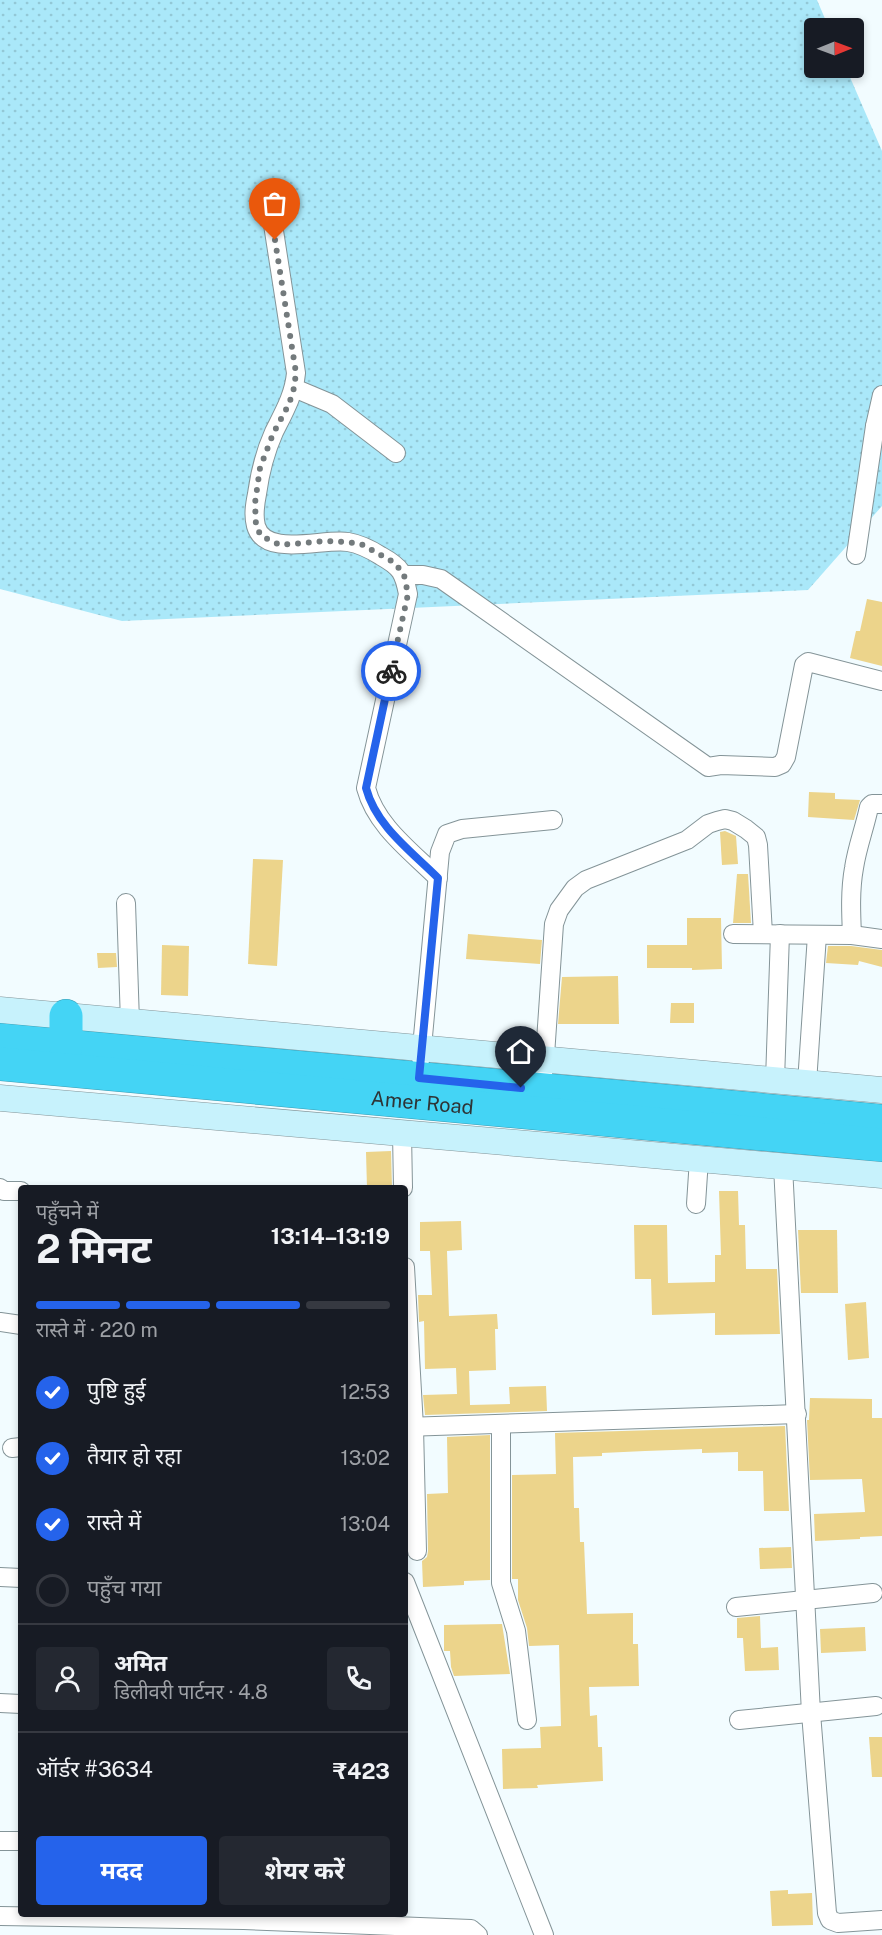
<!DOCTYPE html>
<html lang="hi">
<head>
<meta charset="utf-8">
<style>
	body { margin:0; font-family:"Public Sans","Noto Sans Devanagari",sans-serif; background:#242831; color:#f1f3f6; height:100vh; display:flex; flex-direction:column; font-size:22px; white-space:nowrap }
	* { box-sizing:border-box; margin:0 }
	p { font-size:20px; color:#9ea1a6 }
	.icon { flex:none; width:33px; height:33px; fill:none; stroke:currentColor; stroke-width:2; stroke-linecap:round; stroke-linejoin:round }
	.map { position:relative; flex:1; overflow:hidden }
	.details { position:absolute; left:18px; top:1185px; width:390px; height:732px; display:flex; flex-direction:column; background:#171b24; border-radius:6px; box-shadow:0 3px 9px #0003 }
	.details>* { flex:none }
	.needle { width:39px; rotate:89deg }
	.fabs { position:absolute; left:804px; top:18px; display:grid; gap:12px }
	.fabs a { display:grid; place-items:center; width:60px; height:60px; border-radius:6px; background:#171b24; box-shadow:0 3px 9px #0003; font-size:30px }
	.pin { position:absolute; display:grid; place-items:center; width:51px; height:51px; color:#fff; margin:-62px -26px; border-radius:50% 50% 50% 0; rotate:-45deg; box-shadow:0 0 6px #0007 }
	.pin .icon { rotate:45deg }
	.courier { position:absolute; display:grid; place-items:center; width:60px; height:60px; margin:-30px; border:4px solid #2563eb; border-radius:50%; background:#fff; color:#222; box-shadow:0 2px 8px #0007 }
	.overview em { font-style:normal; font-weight:700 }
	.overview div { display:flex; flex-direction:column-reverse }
	.overview { display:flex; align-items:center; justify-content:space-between; height:102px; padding:0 18px }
	h1 { font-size:39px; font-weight:700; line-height:45px }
	.bar { display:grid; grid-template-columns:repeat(4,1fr); gap:9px 6px; align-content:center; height:72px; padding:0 18px }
	.bar i { height:8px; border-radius:4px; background:#363941 }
	.bar .active { background:#2563eb }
	.bar p { grid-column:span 4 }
	.line { display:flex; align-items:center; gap:15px; padding:0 18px; border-top:2px solid #363941 }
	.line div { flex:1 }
	.round { display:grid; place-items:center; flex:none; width:63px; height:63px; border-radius:6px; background:#242831 }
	ol { padding:0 18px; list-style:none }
	li { display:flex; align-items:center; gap:18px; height:66px }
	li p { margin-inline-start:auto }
	li .icon { padding:6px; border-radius:50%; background:#2563eb; color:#fff; stroke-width:4 }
	li:last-child { color:#9ea1a6 }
	li i { width:33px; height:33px; border:3px solid #363941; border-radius:50% }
	.action { display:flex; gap:12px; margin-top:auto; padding:12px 18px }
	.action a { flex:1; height:69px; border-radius:6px; background:#2563eb; color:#fff; font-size:24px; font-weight:700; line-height:69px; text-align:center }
	.action a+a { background:#242831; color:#f1f3f6 }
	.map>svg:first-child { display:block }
	.grass { fill:url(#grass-dots) }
	.building { fill:#ecd48b }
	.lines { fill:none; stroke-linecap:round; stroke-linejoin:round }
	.street-casing { stroke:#849498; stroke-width:20 }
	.secondary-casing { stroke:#849498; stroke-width:27 }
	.highway-casing { stroke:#3c9cb2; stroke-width:34 }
	.street { stroke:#fff; stroke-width:18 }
	.secondary { stroke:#c7f2fc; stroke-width:26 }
	.highway { stroke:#44d4f5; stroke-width:33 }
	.done { stroke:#737a7c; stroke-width:6; stroke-dasharray:0 10.8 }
	.route { stroke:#2563eb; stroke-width:8 }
	.labels { text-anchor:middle; stroke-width:4.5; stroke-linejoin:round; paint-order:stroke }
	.street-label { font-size:20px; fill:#2e3436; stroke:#f2fcff }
</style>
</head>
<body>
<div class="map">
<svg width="882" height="1935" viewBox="0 0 882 1935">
	<defs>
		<pattern id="grass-dots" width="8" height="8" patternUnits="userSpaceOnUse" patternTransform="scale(1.5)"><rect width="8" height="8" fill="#aae8f9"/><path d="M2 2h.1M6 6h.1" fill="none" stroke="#93c8d6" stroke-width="1.8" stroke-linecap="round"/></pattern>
	</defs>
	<rect width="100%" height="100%" fill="#f2fcff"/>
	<polygon class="grass" points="0,0 817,0 829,28 814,28 814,68 846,68 882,151 882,506 808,590 122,621 0,589"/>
	<g class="building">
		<polygon points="867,599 882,602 882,666 850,658 856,631 860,631"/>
		<polygon points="809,792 835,793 835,799 860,800 854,820 808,817"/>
		<polygon points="725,831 736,836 738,864 722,865 720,832"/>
		<polygon points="253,859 283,860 277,966 248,964"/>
		<polygon points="737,874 748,874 751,923 733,923"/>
		<polygon points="687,918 721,918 722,969 692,970 692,968 647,968 647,945 687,945"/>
		<polygon points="468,934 542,940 540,964 466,959"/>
		<polygon points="162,945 189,946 188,996 161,995"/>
		<polygon points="828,946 851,946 882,950 882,967 859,961 858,965 826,963"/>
		<polygon points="97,953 116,953 117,967 98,968"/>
		<polygon points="618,976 619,1024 558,1024 562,977"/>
		<polygon points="671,1003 694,1003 694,1023 670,1023"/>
		<polygon points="391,1151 392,1188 367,1188 366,1152"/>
		<polygon points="719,1191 738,1191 739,1225 745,1225 746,1269 777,1269 780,1334 715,1335 715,1313 652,1315 651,1279 635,1279 634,1225 667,1225 668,1283 715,1282 715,1255 721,1255"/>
		<polygon points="461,1221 462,1250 447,1251 449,1316 497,1314 498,1329 495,1329 496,1370 469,1371 470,1405 510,1404 509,1387 546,1386 547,1411 425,1415 423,1395 457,1394 456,1368 425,1369 424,1321 419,1322 418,1295 432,1295 430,1251 420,1251 420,1222"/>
		<polygon points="798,1230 837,1230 838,1293 801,1293"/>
		<polygon points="866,1302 869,1358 848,1360 845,1304"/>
		<polygon points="810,1398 872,1399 872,1418 882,1418 882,1536 860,1537 860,1539 815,1541 814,1514 865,1512 862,1479 810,1480 807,1420 809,1420"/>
		<polygon points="785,1426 789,1511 764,1511 763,1471 738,1471 738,1452 702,1453 702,1449 645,1451 602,1453 602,1456 573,1457 574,1508 579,1508 580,1542 584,1542 587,1614 633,1613 633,1644 638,1644 639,1686 589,1687 590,1716 597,1715 598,1747 602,1747 603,1781 537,1785 538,1788 503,1789 502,1749 541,1748 540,1727 561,1726 559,1645 529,1646 527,1628 518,1600 518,1579 512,1579 512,1475 556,1474 555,1433"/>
		<polygon points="490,1435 490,1580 464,1581 464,1585 423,1587 422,1561 427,1557 428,1551 427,1494 448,1493 447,1437"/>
		<polygon points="791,1547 792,1568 760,1569 759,1548"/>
		<polygon points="760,1616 761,1648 778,1647 779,1670 745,1671 743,1638 737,1638 737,1618"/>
		<polygon points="502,1624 510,1674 454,1676 451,1667 450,1651 444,1651 444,1625"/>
		<polygon points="865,1627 866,1651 821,1653 820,1629"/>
		<polygon points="869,1737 882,1737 882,1777 872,1777"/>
		<polygon points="788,1890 788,1894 812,1893 813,1925 772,1926 770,1891"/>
	</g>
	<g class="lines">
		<g class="street-casing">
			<g id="street">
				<path d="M272,218L296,373C294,395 284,412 274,432C265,452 260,472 257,494C255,504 253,515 256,526C265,558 323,538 348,542C360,544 370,549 381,556C401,567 404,573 408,594L366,788C376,826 411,851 438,878"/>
				<polyline points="294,388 332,404 396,453"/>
				<polyline points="882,395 875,426 882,428"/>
				<polyline points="856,555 875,426"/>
				<polyline points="404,575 423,575 441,579 708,767 721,765 775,767 782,764 786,757 804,665 808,662 882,681"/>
				<polyline points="126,903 130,1022"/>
				<polyline points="733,934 852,935 882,939"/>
				<path d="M852,935C851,913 850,890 854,868C857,847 865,827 869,807L872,804H882"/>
				<polyline points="421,1058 440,852 447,834 462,829 553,820"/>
				<polyline points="544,1070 554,924 559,910 575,888 586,880 687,840 708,824 717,821 725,819 733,821 746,829 756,837 758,845 763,934"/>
				<polyline points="775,1080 780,934"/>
				<polyline points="807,1083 817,935"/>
				<polyline points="402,1133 403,1188"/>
				<polyline points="783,1166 811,1713 827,1913 830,1920 838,1923 882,1920"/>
				<polyline points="0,1188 4,1191 21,1191"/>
				<polyline points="696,1204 699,1159"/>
				<polyline points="405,1267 414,1427 417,1551"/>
				<polyline points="0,1322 21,1325"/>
				<polyline points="501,1425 501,1583 516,1631 527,1720"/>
				<polyline points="405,1427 797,1414"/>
				<polyline points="12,1448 21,1447"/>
				<polyline points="0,1577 21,1578"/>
				<polyline points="405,1582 544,1935"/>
				<polyline points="736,1607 873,1593"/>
				<polyline points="0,1703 21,1704"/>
				<polyline points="739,1720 876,1706"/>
				<polyline points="0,1841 21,1841"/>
				<polyline points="0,1916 244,1920 471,1929 478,1935"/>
			</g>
		</g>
		<g class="secondary-casing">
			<g id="secondary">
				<polyline points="0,1010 882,1090"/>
				<polyline points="0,1098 882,1175"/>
			</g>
		</g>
		<g class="highway-casing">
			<g id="highway">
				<polyline points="0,1040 882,1121"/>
				<polyline points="66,1046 66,1016"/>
				<path id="s1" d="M0,1064L882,1145"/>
			</g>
		</g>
		<use href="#street" class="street"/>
		<use href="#secondary" class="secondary"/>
		<use href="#highway" class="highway"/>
	</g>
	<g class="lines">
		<polyline class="done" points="275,240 296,373 294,388 289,404 273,434 260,468 255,503 256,526 261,536 280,545 326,541 346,542 361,544 395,563 404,575 408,594 391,671"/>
		<path class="route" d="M391,671L366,788C376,826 411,851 438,878L419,1078L521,1088"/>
	</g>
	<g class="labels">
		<g class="street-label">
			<text dy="7" stroke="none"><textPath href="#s1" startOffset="424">Amer Road</textPath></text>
		</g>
	</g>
</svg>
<div class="fabs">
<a><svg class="needle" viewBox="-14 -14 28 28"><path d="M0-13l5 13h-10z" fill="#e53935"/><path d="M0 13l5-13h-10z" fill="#9ea1a6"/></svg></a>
</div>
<div class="pin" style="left:275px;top:240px;background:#ea580c"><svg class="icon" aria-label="bag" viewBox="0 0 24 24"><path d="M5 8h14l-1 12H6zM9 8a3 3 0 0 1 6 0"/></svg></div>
<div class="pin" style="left:521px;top:1088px;background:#1f2937"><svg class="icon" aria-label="home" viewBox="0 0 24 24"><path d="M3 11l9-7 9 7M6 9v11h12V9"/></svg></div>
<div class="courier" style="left:391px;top:671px"><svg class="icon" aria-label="bike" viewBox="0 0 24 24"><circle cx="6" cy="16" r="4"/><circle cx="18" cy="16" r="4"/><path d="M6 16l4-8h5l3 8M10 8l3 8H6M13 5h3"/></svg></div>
<section class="details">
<div class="overview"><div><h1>2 मिनट</h1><p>पहुँचने में</p></div><em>13:14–13:19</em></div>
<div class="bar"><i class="active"></i><i class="active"></i><i class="active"></i><i></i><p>रास्ते में · 220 m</p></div>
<ol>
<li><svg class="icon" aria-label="check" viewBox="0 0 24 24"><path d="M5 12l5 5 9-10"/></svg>पुष्टि हुई<p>12:53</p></li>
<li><svg class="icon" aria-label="check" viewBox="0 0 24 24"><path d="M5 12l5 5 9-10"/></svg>तैयार हो रहा<p>13:02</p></li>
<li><svg class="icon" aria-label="check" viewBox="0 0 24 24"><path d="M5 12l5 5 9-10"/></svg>रास्ते में<p>13:04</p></li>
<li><i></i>पहुँच गया</li>
</ol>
<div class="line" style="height:108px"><a class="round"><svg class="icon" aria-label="person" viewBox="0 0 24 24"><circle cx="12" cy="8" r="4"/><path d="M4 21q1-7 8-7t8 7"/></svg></a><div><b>अमित</b><p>डिलीवरी पार्टनर · 4.8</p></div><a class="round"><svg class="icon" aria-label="phone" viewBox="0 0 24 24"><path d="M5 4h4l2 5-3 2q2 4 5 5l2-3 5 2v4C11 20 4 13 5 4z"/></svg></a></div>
<div class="line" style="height:78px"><div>ऑर्डर #3634</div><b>₹423</b></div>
<div class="action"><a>मदद</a><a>शेयर करें</a></div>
</section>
</div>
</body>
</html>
